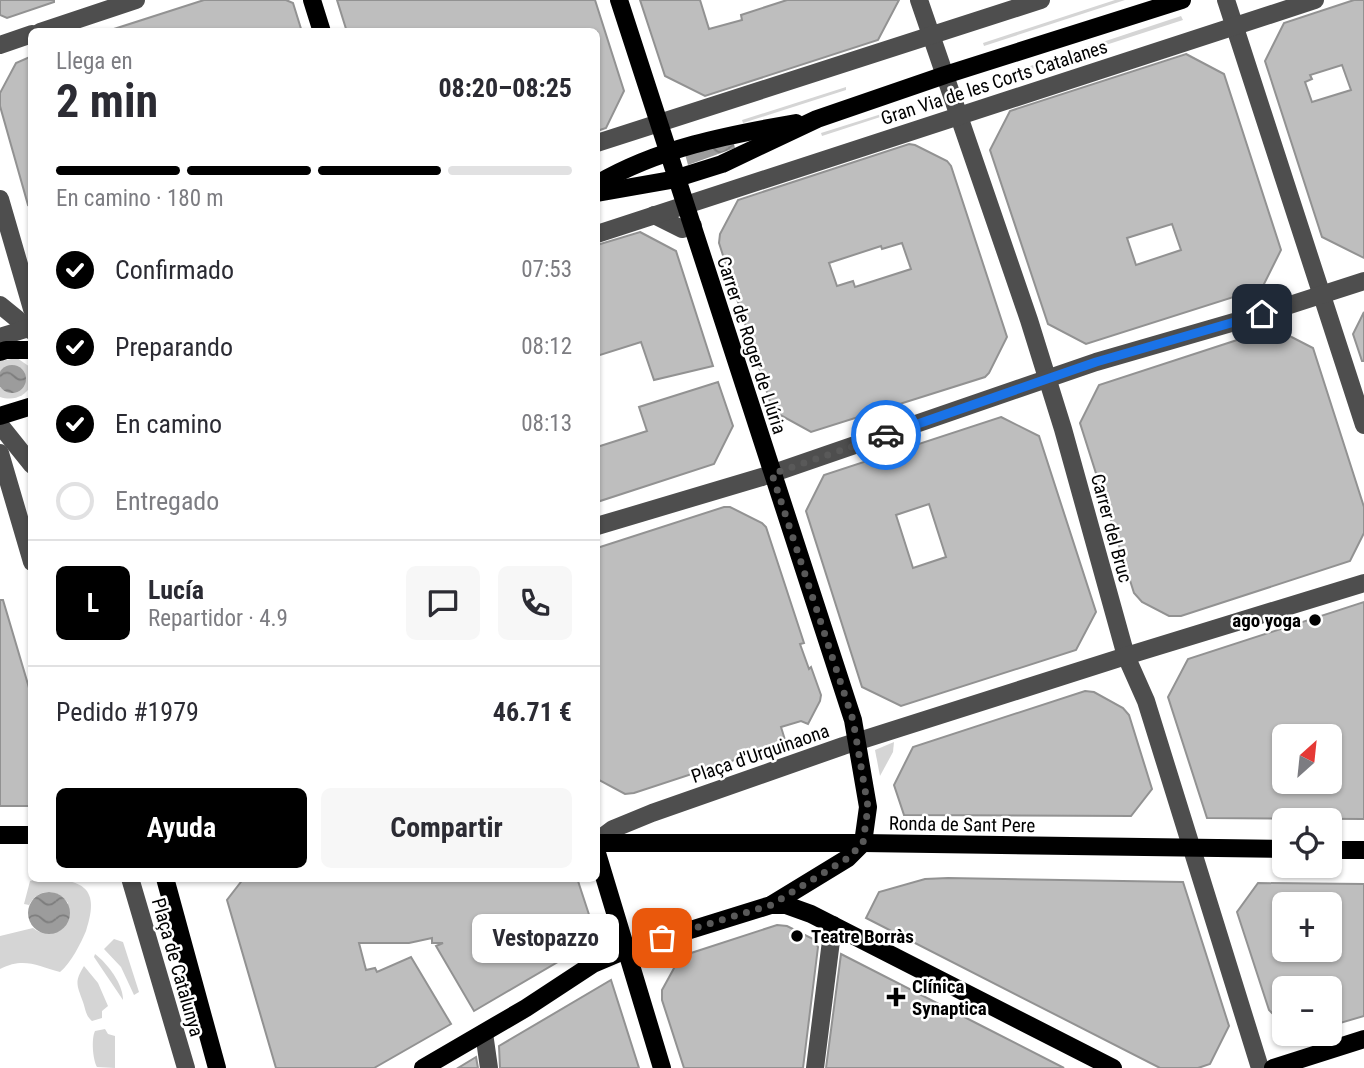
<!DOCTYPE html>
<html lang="es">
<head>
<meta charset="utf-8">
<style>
	body { margin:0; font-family:"Roboto Condensed",sans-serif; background:#f7f7f7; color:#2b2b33; height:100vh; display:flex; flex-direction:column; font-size:26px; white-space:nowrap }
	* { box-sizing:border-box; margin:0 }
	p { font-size:23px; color:#7c7c81 }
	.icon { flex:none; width:38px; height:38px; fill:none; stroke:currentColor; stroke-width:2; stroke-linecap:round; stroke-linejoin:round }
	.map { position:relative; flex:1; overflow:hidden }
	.details { position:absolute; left:28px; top:28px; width:572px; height:854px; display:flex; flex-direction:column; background:#fff; border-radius:10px; box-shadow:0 2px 5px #0004 }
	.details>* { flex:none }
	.needle { width:46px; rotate:27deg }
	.buttons { position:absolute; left:1272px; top:724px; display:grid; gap:14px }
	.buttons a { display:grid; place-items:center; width:70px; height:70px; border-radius:10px; background:#fff; box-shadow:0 2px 5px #0004; font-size:35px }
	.pin { position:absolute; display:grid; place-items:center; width:60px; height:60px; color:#fff; margin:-30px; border-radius:14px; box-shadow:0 4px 10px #0006 }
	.courier { position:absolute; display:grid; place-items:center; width:70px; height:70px; margin:-35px; border:5px solid #1a73e8; border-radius:50%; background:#fff; color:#222; box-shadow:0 2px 9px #0007 }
	.bubble { position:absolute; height:49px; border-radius:10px; background:#fff; box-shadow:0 2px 5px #0004; font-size:23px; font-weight:700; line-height:49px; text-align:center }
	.headline em { font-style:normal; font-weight:700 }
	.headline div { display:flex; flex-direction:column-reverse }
	.headline { display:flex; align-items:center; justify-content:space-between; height:119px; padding:0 28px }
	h1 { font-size:46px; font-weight:700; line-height:52px }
	.bar { display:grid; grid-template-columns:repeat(4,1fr); gap:10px 7px; align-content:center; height:84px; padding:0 28px }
	.bar i { height:9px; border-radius:5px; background:#e1e1e2 }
	.bar .on { background:#000 }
	.bar p { grid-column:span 4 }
	.line { display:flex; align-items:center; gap:18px; padding:0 28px; border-top:2px solid #e1e1e2 }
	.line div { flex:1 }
	.round { display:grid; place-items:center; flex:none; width:74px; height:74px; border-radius:10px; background:#f7f7f7 }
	ol { padding:0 28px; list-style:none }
	li { display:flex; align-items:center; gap:21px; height:77px }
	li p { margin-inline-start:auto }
	li .icon { padding:7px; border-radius:50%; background:#000; color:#fff; stroke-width:4 }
	li:last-child { color:#7c7c81 }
	li i { width:38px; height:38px; border:4px solid #e1e1e2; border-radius:50% }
	.primary-button { display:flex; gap:14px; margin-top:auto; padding:14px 28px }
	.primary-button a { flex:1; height:80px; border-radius:10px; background:#000; color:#fff; font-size:28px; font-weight:700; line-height:80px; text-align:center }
	.primary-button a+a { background:#f7f7f7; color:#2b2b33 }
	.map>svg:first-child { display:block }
	.green { fill:#d5d5d5 }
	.water { fill:url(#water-waves) }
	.building { fill:#bebebe; stroke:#929292; stroke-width:2; fill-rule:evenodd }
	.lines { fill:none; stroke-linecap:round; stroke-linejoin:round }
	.minor { stroke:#4e4e4e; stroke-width:18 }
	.major { stroke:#000; stroke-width:18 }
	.done { stroke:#595959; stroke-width:7; stroke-dasharray:0 12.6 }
	.route { stroke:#1a73e8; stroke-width:9 }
	.poi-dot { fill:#000; stroke:#fff; stroke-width:2.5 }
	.labels { text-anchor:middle; stroke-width:5; stroke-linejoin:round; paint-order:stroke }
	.street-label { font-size:19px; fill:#000; stroke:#fff }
	.poi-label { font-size:19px; font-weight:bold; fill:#000; stroke:#fff; text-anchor:start }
</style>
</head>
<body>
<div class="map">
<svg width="1364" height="1068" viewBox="0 0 1364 1068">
	<defs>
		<pattern id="water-waves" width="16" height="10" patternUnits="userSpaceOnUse" patternTransform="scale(1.75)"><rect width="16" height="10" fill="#9c9c9c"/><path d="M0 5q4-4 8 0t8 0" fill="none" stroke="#7d7d7d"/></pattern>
	</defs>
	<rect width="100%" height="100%" fill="#fff"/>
	<g class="green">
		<polygon points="1115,0 1125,0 984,46 983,43"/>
		<polygon points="1181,16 1183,20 994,81 994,78"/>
		<polygon points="846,87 846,90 743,123 742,120"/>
		<polygon points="907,106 908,108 822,136 821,133"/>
		<path d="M17,358L30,367L31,385C25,397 13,401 0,397V361Z"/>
		<polygon points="894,742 893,752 880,776 875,750"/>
		<path d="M38,879C79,879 102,884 86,931C81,943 71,963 60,972C37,966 24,957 0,969V936L33,928C43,936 56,936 65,926L68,903C57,888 38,888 29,905L24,904L30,881Z"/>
		<polygon points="114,939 123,942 139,992 134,995 121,967 104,949"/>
		<path d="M95,954C108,964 123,984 123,1000L94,957Z"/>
		<path d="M84,966L98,983L108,1006L102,1011V1018L92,1021C86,1016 86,1011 83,1002C77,985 74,982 84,966Z"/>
		<path d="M105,1029L108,1034L115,1036V1068L97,1067C93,1060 91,1039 95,1031Z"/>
	</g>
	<g class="water">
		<polygon points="733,140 735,148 688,165 685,154"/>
		<circle cx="12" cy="379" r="14"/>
		<circle cx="49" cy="913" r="21"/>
	</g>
	<g class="building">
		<polygon points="0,0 54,0 54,2 7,18 0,15"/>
		<polygon points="204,0 286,0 293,3 302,32 115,32 114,29"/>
		<polygon points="337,0 595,0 624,91 606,128 597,131 597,32 347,32"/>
		<polygon points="640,0 700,0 709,29 742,20 741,15 787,0 899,0 878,40 705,96 665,76"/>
		<path d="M1354,0H1364V258L1322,237L1265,61L1284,23ZM1342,65L1351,90L1312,102L1305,82L1312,79L1310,75Z"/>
		<path d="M1186,54L1224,74L1281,250L1262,288L1086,344L1048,324L990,150L1010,111ZM1172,224L1181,250L1136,265L1127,238Z"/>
		<polygon points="32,56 32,204 28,205 0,106 0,93 16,63"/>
		<path d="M909,144L915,145L947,161L951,166L1007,337L989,373L985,377L811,432L773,411L719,243L720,234L738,200ZM902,243L911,269L855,287L853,281L837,286L829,263L881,246L882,249Z"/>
		<polygon points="640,232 676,251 713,366 654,380 641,342 597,356 597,245"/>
		<polygon points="1364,312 1364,361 1362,361 1353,334"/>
		<polygon points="1274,328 1313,348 1364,507 1364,533 1350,561 1181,616 1169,616 1142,602 1134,593 1080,423 1099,385"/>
		<polygon points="718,382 733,426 714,464 597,502 597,447 647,431 639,407"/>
		<path d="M1001,417L1039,436L1096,612L1076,650L901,706L862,687L806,511L824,475ZM929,504L946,557L913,568L896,515Z"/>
		<polygon points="724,507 730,507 762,523 766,527 804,643 800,644 809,669 811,667 821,695 820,701 808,724 801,721 781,727 786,743 634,793 625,794 597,779 597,548"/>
		<polygon points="0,600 3,600 32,698 32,806 0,806"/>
		<path d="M1364,602V819L1207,818L1168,697L1188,659ZM1284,737H1330V782H1284Z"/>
		<polygon points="1085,691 1094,692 1123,708 1129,715 1152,789 1131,816 904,815 894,785 913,747"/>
		<polygon points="244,878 577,878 597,939 474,1011 436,946 443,943 432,943 432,938 409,943 359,943 366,970 375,968 377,972 411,957 451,1024 374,1068 276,1068 227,900"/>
		<polygon points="948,878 1183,882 1229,1026 1210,1064 1198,1068 1160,1068 866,918 879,892 925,879"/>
		<path d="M1258,883L1364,884V1016L1330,1026V989H1284V1021L1274,1015L1269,1010L1237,912ZM1284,905H1330V950H1284Z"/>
		<polygon points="777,925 787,926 813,939 818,947 803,1068 684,1068 662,1000 662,990 678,961 685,955"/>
		<polygon points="841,954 978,1024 1064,1068 826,1068"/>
		<polygon points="611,980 639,1068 500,1068 499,1046"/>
		<polygon points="476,1057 478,1068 458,1068"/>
	</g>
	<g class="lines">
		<g class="minor">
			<polyline points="919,0 1029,320 1063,429 1126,656 1146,701 1260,1068"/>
			<polyline points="1226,0 1364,425"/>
			<polyline points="40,32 136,0"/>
			<polyline points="0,45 32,34"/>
			<polyline points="597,143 1041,0"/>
			<polyline points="0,199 32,309"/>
			<polyline points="654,215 682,229 693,226"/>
			<polyline points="597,234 1315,0"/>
			<polyline points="0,305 32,331"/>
			<polyline points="0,337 32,327"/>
			<polyline points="0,425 32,465"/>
			<polyline points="0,453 32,562"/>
			<polyline points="597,526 762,477 1096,362 1262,314 1364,281"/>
			<polyline points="597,841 613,829 652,813 843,746 1126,656 1364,583"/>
			<polyline points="130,878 186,1068"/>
			<polyline points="484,1033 489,1068"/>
			<polyline points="815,1068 833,925"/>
		</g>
		<g class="major">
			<polyline points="312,0 322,32"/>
			<path d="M597,184C659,148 727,135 796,123"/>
			<polyline points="597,193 671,180 722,164 817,119 945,75 1182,0"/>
			<polyline points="0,352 6,350 32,350"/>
			<polyline points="0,416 32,406"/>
			<polyline points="0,835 32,835"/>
			<polyline points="597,843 863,843 1284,849"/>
			<polyline points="1330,850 1364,850"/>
			<polyline points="597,853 662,1068"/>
			<polyline points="165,878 217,1068"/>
			<polyline points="771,905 786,905 811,914 1113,1068"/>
			<polyline points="423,1068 526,1008 593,964 626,950 771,905 848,858 863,843 868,807 853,720 619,0"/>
			<polyline points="1273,1068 1364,1039"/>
		</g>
	</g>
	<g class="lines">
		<polyline class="done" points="662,938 771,905 848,858 863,843 868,807 853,720 772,474 886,435"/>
		<polyline class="route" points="886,435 1096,362 1262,314"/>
	</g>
	<g class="poi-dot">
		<circle cx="1315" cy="620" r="7"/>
		<circle cx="797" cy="936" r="7"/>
		<path d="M892.5 986.5h7v7h7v7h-7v7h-7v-7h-7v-7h7z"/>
	</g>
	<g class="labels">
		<g class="street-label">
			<text transform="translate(994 82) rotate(-18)" y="7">Gran Via de les Corts Catalanes</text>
			<text transform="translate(752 345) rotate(72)" y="7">Carrer de Roger de Llúria</text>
			<text transform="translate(1112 528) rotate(75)" y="7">Carrer del Bruc</text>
			<text transform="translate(760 753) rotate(-19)" y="7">Plaça d'Urquinaona</text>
			<text transform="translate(962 824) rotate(1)" y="7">Ronda de Sant Pere</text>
			<text transform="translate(178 967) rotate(74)" y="7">Plaça de Catalunya</text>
		</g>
		<g class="poi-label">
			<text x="1301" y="627" text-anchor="end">ago yoga</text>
			<text x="811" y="943">Teatre Borràs</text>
			<text x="912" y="993">Clínica<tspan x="912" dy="22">Synaptica</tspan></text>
		</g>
	</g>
</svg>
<div class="buttons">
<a><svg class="needle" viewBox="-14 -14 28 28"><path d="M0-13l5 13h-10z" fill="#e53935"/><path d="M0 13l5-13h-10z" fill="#7c7c81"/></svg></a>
<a><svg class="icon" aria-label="locate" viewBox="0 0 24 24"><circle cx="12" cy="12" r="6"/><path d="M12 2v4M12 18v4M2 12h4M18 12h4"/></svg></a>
<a>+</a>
<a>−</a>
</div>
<div class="pin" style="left:662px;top:938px;background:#ea580c"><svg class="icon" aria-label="bag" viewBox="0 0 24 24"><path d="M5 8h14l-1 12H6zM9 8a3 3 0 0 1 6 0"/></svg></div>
<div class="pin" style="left:1262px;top:314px;background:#1f2937"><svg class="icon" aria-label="home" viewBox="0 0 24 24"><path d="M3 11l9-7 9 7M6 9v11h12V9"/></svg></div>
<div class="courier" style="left:886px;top:435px"><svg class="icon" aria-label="car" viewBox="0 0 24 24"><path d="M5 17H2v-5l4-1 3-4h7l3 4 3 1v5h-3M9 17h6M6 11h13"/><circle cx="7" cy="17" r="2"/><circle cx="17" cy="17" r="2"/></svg></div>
<div class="bubble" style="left:472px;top:914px;width:147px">Vestopazzo</div>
<section class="details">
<div class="headline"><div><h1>2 min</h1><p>Llega en</p></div><em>08:20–08:25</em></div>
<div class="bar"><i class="on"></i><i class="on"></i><i class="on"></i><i></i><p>En camino · 180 m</p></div>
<ol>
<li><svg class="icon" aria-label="check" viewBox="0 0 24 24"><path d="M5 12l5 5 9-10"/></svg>Confirmado<p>07:53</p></li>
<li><svg class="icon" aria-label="check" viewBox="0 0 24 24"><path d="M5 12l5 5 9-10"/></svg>Preparando<p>08:12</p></li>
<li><svg class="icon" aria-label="check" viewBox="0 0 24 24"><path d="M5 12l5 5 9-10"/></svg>En camino<p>08:13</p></li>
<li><i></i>Entregado</li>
</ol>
<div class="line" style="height:126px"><b class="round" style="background:#000;color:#fff">L</b><div><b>Lucía</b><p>Repartidor · 4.9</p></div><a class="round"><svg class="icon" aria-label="chat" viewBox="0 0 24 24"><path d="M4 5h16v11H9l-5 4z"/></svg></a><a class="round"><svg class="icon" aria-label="phone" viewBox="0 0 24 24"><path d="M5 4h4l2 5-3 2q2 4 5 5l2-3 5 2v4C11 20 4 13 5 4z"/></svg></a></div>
<div class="line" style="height:91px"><div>Pedido #1979</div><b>46.71 €</b></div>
<div class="primary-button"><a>Ayuda</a><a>Compartir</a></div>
</section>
</div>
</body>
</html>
